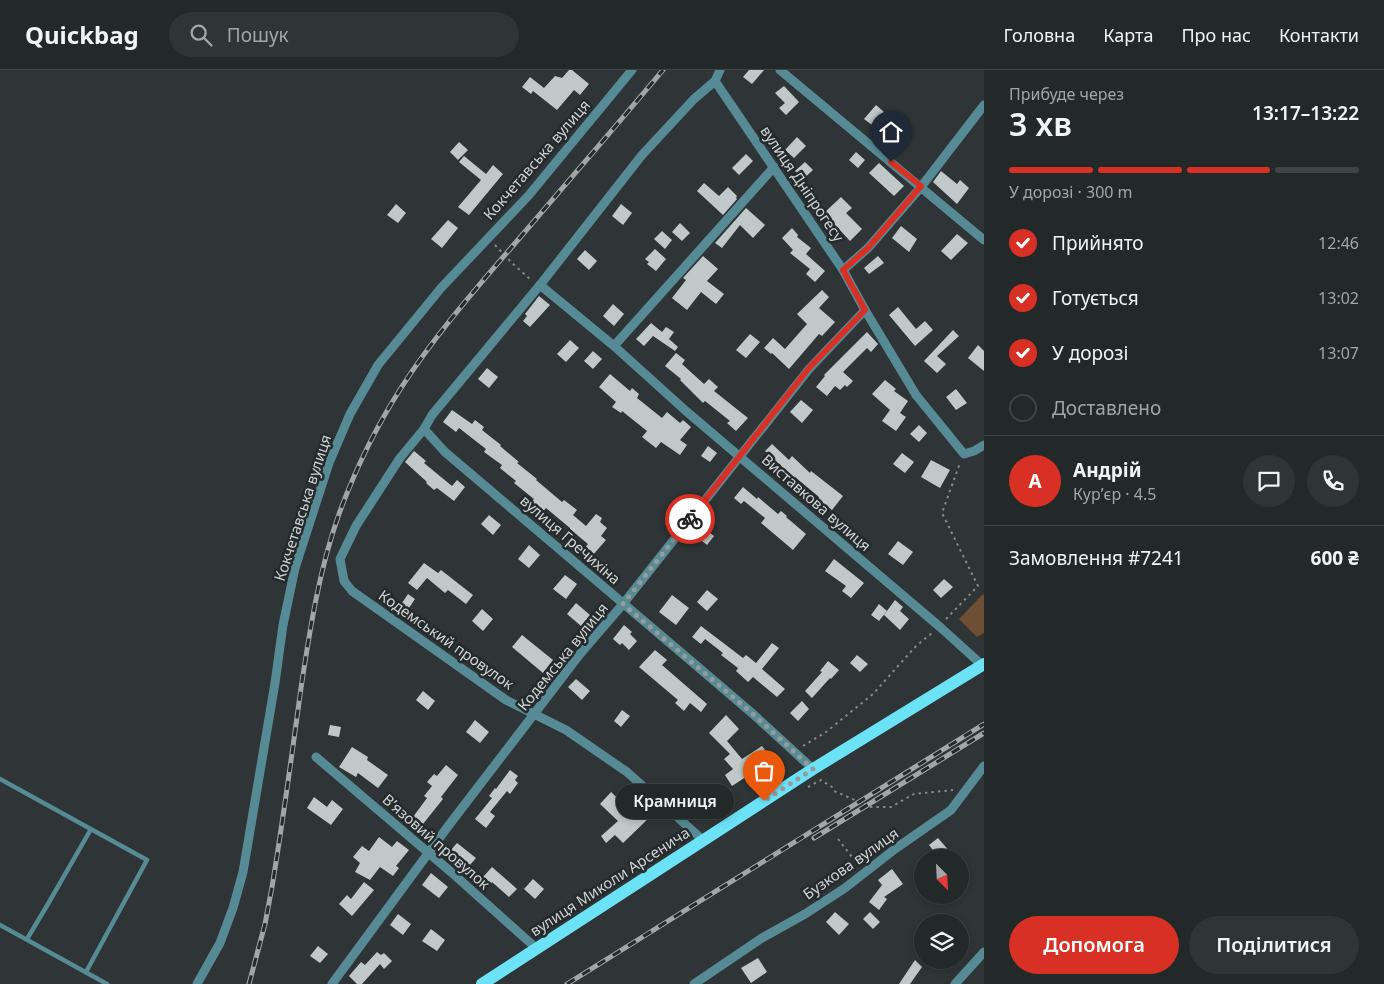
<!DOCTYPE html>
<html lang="uk">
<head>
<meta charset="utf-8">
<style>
	body { margin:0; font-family:"Noto Sans",sans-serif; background:#2f3434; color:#f1f3f6; height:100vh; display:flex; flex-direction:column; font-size:19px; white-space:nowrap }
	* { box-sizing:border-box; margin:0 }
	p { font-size:16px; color:#a3a6a8 }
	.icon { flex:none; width:28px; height:28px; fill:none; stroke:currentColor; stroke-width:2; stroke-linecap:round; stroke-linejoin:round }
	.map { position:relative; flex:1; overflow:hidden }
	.drawer { display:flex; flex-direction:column; background:#232828; width:400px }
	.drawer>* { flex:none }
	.needle { width:32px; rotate:156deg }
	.buttons { position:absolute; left:914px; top:779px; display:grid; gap:10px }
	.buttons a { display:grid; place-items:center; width:55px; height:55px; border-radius:50%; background:#232828; box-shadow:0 2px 8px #0003,0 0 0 1px #404445; font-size:25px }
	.pin { position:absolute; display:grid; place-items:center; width:42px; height:42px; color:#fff; margin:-51px -21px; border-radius:50% 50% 50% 0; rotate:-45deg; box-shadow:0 0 5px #0007 }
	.pin .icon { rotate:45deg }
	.courier { position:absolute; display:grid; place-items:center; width:50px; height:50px; margin:-25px; border:4px solid #d93025; border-radius:50%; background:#fff; color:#222; box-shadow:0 1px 6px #0007 }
	.bubble { position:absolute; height:35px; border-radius:18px; background:#232828; box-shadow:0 2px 8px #0003,0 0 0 1px #404445; font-size:16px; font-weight:600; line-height:35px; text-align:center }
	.headline em { font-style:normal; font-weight:600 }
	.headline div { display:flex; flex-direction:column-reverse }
	.headline { display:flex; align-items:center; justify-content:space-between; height:85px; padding:0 25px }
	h1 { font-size:32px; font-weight:600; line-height:38px }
	.bar { display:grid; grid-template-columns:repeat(4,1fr); gap:8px 5px; align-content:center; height:60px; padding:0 25px }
	.bar i { height:6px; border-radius:4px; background:#404445 }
	.bar .on { background:#d93025 }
	.bar p { grid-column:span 4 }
	.line { display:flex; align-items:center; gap:12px; padding:0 25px; border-top:1px solid #404445 }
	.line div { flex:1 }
	.round { display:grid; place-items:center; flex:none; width:52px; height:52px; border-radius:26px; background:#2f3434 }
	ol { padding:0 25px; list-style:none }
	li { display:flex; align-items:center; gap:15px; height:55px }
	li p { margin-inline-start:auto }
	li .icon { padding:5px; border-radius:50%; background:#d93025; color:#fff; stroke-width:4 }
	li:last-child { color:#a3a6a8 }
	li i { width:28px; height:28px; border:2px solid #404445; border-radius:50% }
	.primary-button { display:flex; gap:10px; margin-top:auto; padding:10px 25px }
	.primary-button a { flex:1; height:58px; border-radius:30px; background:#d93025; color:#fff; font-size:20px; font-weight:600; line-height:58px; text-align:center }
	.primary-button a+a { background:#2f3434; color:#f1f3f6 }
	header { display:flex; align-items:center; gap:30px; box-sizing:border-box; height:70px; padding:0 25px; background:#232828; border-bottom:1px solid #404445 }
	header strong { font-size:24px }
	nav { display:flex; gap:28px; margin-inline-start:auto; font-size:18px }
	.search { width:350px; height:45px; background:#2f3434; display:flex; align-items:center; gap:12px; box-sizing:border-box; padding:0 18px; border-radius:28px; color:#a3a6a8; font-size:19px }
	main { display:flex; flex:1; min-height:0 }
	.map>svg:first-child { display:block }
	.green { fill:#6e4e34 }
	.building { fill:#c1c8c9 }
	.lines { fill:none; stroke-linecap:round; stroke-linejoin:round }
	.path { stroke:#848889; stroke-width:2; stroke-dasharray:2.5 4; stroke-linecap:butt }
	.service { stroke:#568b95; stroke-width:4.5 }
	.minor { stroke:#568b95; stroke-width:9 }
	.primary { stroke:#6ce2f7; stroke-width:12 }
	.rail-casing { stroke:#a2a6a7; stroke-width:5 }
	.rail { stroke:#252b2c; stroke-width:3; stroke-dasharray:9; stroke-linecap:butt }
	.done { stroke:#979b9c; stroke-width:5; stroke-dasharray:0 9 }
	.route { stroke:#d93025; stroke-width:6 }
	.labels { text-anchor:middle; stroke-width:5; stroke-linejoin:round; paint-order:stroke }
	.street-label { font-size:15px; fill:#cfd2d3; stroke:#252b2c }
</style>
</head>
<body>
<header>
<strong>Quickbag</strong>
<div class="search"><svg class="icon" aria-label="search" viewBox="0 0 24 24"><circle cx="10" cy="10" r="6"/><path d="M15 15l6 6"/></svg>Пошук</div>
<nav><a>Головна</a><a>Карта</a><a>Про нас</a><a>Контакти</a></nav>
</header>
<main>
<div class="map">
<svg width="984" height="914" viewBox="0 0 984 914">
	<rect width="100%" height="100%" fill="#2f3536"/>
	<polygon class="green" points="983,524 984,526 984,563 977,567 959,549"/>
	<g class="building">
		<polygon points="569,0 572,0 589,14 580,25 574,20 557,40 533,21 531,24 522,17 530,7 544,18 555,6 562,8"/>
		<polygon points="749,0 764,0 752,14 743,7"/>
		<polygon points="784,16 799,32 786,45 779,38 785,33 775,23"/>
		<polygon points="876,35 884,42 880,46 894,58 887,65 874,53 872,55 864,49"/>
		<polygon points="797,67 806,76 794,88 785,80"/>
		<polygon points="459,72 468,80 458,90 450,82"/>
		<polygon points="856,82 865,90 858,98 849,90"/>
		<polygon points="746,84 753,91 739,105 732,98"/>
		<polygon points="464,86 486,104 493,95 503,104 469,145 458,137 481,110 459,92"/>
		<polygon points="805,92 813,100 803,109 795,101"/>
		<polygon points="879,93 904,116 894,126 869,103"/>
		<polygon points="941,101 957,114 960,110 969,118 957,134 933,112"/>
		<polygon points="704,113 719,126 728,117 737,126 736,128 737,129 723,145 697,121"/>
		<polygon points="841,127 852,138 846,143 862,159 850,171 824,143"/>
		<polygon points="396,134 406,143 398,153 387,145"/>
		<polygon points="621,134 632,143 623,155 612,146"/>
		<polygon points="746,138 765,155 753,168 740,155 722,178 715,173"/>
		<polygon points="448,150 458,158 442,178 431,169"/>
		<polygon points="680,153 690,163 682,171 672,162"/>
		<polygon points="901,156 917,169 909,182 892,168"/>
		<polygon points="792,158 798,165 797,167 811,178 806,184 825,201 815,212 806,204 810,199 790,183 793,180 782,168"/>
		<polygon points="662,161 672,170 665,179 654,169"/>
		<polygon points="957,164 968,173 951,190 941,181"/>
		<polygon points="655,179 666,189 656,201 647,194 649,192 645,189"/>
		<polygon points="585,180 597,191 589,200 577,189"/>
		<polygon points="703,186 718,199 707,211 724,224 716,234 701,222 687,240 672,228 686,210 683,208"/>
		<polygon points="878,186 884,193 869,204 864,198"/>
		<polygon points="822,220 829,227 819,238 835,252 822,266 819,264 789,299 772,283 771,284 764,278 773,268 785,279 807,254 797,244"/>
		<polygon points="539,226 550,235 530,257 523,251 527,246 525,244"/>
		<polygon points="613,234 624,244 614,256 603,246"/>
		<polygon points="898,237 916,259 925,251 933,260 915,276 889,245"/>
		<polygon points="651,253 662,262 666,257 674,262 669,269 678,277 675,281 653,266 644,276 636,269"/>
		<polygon points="953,260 959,266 937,286 946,294 937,303 924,291"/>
		<polygon points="867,262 878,274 871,282 867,278 843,302 853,311 847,317 845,315 840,320 835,316 827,326 816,317 825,306 824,305"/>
		<polygon points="750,264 760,272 746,288 736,280"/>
		<polygon points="570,270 579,278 566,292 557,284"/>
		<polygon points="978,275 984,281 984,301 968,288"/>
		<polygon points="593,281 602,289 593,299 584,291"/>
		<polygon points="676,283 685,290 682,294 704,314 709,309 718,317 714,321 748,348 736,361 727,353 730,351 705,331 703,333 680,310 681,309 665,296"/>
		<polygon points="487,298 498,307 489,318 478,309"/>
		<polygon points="610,304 630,321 632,318 639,324 637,328 662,348 667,342 680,353 683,350 691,357 680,370 687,375 680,385 661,372 656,378 642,367 647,361 622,341 621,343 612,337 616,332 599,317"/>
		<polygon points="885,310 896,319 894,321 908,331 900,343 906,347 896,361 882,351 890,340 872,324"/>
		<polygon points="956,319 967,333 956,340 946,327"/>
		<polygon points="801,330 813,340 802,353 790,342"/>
		<polygon points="452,340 472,354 475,350 484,357 482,360 501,375 500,376 519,392 517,393 537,409 536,410 562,432 564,430 577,440 573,445 586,456 596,444 602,448 600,452 607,458 601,466 606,470 592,486 584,479 588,474 570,459 570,458 546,438 542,443 530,433 534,429 514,413 516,411 500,398 502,395 484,382 486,379 459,358 456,362 443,352"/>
		<polygon points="919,355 927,363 919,372 910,364"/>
		<polygon points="772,374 789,390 792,386 810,403 811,401 843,426 832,440 818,429 819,427 795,407 794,408 765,381"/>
		<polygon points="708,376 717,383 710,392 701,386"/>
		<polygon points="414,381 426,391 424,393 452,416 457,410 465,417 454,431 437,418 434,420 426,413 427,412 405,392"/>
		<polygon points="902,383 914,392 905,403 893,394"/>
		<polygon points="931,390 950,400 940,418 921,407"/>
		<polygon points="743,417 757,429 758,427 778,444 781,441 787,446 786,447 806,464 793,480 761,453 765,448 744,431 741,434 734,428"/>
		<polygon points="489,445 501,455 493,465 481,454"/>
		<polygon points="700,455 714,466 707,475 693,464"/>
		<polygon points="898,471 913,482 903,495 888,484"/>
		<polygon points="529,475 540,485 529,498 518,489"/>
		<polygon points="834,489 864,513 851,528 842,521 846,516 825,501"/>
		<polygon points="424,493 438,503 441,500 473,525 466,534 448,520 445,523 427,508 417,520 408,513"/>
		<polygon points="565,505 577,514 566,529 553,519"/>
		<polygon points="944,509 953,517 941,528 933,520"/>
		<polygon points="707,520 718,529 707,541 697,532"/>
		<polygon points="408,524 415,529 405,544 398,539"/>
		<polygon points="672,525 689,538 676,555 659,542"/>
		<polygon points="895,530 903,537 900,541 909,549 900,560 884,545"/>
		<polygon points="576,533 590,545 581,556 567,544"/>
		<polygon points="879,534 887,541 879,551 871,545"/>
		<polygon points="482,539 493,549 483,561 472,551"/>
		<polygon points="624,555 632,562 630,564 637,571 629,580 622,573 620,575 613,569"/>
		<polygon points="701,556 743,588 746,585 756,593 772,573 779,578 762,599 785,619 777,627 753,607 748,612 736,601 738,598 721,585 723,583 705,569 701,574 692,567"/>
		<polygon points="522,565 553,590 543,603 512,577"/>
		<polygon points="655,580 667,590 662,595 707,634 701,642 690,633 684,641 675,633 678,630 639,597"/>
		<polygon points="857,585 868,594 860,602 850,593"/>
		<polygon points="828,591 839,600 831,609 830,608 812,628 805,621 822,602 820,601"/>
		<polygon points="576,609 590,621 582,630 568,617"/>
		<polygon points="423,621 435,631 428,640 416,630"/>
		<polygon points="802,631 809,639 798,651 790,643"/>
		<polygon points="622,640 630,646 621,657 614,651"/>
		<polygon points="726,645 739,659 727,671 742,689 762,676 769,685 752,697 755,701 732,716 725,705 733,699 724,689 730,684 709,663"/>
		<polygon points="475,650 489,662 480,673 466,662"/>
		<polygon points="330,655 341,657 339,667 328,665"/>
		<polygon points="352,677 368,687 367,690 388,705 378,718 358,703 356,707 339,697"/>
		<polygon points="446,695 458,705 441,727 443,729 423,754 413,747 427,728 424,726 432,716 427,712 434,704 437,706"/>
		<polygon points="510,700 518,706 515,710 518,713 510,724 507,721 490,742 495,746 486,758 475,749 492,728 489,726 495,718 496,719"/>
		<polygon points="611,722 629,739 633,735 641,742 644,739 651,746 623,773 615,765 606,773 601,766 618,751 600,734"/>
		<polygon points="314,727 327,737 332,730 343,739 331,755 307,738"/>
		<polygon points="379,767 392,777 397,771 409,780 396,796 399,798 393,806 380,797 370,810 355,802 360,793 353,787 362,776 369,781"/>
		<polygon points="938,768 951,783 946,788 939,788 929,775"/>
		<polygon points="457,773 476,788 470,795 451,780"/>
		<polygon points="492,797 517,819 509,827 492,812 491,814 483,807"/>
		<polygon points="892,799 903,814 884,827 887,829 879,840 869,832 882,815 878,810"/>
		<polygon points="431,803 448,817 439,828 422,815"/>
		<polygon points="533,809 544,819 535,829 524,819"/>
		<polygon points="364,812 374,820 352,846 339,834 347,825 351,829"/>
		<polygon points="835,842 849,854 839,865 826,852"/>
		<polygon points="870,842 880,852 873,859 863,849"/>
		<polygon points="398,844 411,854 403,865 390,855"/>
		<polygon points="431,859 445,870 437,881 422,871"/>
		<polygon points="318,876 328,884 320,893 310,886"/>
		<polygon points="377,882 381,885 384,883 392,891 384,899 380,894 362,914 357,914 349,906 361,892 365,895"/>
		<polygon points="758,888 767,902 751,913 741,898"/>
		<polygon points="915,890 922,897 910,914 899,914"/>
	</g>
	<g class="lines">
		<g class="path">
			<polyline points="495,175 512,193 531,210"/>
			<polyline points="946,549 978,516 942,443 960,393"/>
			<polyline points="803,676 826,662 873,624 916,576 932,563"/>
			<polyline points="808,717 821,710 832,717 834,721 871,737 891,737 914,724 953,720"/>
			<polyline points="838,769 859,796"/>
		</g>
		<g class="service">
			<polyline points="0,709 147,790 86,902"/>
			<polyline points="0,855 107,914"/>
			<polyline points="27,869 48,834 91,759"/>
		</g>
		<g class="minor">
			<polyline points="780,0 984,170"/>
			<polyline points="715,11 843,200 865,240 916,325 964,384 974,381 984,375"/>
			<polyline points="843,200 868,178 921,117 984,35"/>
			<polyline points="540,215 614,276 686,341 940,557 982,595"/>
			<polyline points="614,276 774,97"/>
			<polyline points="424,359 445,382 691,591 753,644 813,699"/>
			<polyline points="316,687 451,802 536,878"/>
			<polyline points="704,771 627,702 566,660 506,630 352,521 344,511 340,489 356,456 400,388 424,359 432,345 540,215 642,85 694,29 715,11 720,0"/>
			<polyline points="197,914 220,873 233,838 243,802 275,613 283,555 295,498 329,393 350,344 378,295 441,218 529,125 632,0"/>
			<polyline points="332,914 449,755 580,584 623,534 809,299 865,240"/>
			<polyline points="694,914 762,868 805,844 845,818 895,779 951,740 984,696"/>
			<polyline points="955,914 984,882"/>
		</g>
		<polyline class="primary" points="482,914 813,699 984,594"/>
		<g class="rail-casing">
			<g id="rail">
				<polyline points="814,768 984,663"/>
				<path d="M249,914L265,854L272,817C283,751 292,684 301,618C310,559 319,500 339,444C355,400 376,357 401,318C436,263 481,213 523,164C570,109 617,55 663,0"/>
				<polyline points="567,914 984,654"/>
			</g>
		</g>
		<use href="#rail" class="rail"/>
	</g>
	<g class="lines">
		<polyline class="done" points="690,449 623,534 753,644 813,699 764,731"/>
		<polyline class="route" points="690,449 809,298 865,240 843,200 868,178 921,116 891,92"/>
	</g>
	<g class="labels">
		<g class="street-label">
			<text transform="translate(537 90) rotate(-49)" y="5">Кокчетавська вулиця</text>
			<text transform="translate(802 114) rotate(56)" y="5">вулиця Дніпрогесу</text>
			<text transform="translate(816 433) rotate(41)" y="5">Виставкова вулиця</text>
			<text transform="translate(303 438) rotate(-72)" y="5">Кокчетавська вулиця</text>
			<text transform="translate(570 470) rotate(41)" y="5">вулиця Гречихіна</text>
			<text transform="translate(446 570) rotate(35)" y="5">Кодемський провулок</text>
			<text transform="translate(563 587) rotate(-51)" y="5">Кодемська вулиця</text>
			<text transform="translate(436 772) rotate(41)" y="5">Вʼязовий провулок</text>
			<text transform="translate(851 794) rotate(-35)" y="5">Бузкова вулиця</text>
			<text transform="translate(610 812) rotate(-33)" y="5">вулиця Миколи Арсенича</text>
		</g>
	</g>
</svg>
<div class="buttons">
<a><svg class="needle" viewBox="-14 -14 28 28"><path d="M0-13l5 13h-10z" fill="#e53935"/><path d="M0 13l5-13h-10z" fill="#a3a6a8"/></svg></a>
<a><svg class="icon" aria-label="layers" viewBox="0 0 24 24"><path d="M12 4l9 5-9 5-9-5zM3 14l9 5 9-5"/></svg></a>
</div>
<div class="pin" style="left:764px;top:731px;background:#ea580c"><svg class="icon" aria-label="bag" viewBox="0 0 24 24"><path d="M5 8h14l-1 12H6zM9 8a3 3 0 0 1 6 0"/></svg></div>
<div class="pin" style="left:891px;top:92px;background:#1f2937"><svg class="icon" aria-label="home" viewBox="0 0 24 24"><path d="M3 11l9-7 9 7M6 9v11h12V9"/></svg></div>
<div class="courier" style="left:690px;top:449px"><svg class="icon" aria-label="bike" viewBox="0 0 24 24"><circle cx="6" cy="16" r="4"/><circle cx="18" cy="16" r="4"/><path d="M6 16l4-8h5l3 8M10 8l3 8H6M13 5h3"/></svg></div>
<div class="bubble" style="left:616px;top:714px;width:118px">Крамниця</div>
</div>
<section class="drawer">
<div class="headline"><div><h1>3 хв</h1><p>Прибуде через</p></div><em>13:17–13:22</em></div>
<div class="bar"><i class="on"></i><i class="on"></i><i class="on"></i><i></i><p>У дорозі · 300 m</p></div>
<ol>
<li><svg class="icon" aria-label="check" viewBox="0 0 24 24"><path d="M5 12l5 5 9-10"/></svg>Прийнято<p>12:46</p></li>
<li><svg class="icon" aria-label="check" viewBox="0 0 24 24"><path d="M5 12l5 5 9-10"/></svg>Готується<p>13:02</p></li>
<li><svg class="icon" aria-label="check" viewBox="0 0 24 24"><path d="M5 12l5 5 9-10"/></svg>У дорозі<p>13:07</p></li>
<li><i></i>Доставлено</li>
</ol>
<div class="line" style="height:90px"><b class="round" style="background:#d93025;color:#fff">А</b><div><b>Андрій</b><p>Кур’єр · 4.5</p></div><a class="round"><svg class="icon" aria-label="chat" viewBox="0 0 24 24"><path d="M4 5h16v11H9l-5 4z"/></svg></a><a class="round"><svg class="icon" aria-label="phone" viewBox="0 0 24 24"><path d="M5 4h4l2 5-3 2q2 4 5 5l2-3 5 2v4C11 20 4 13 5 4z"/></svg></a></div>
<div class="line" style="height:65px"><div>Замовлення #7241</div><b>600 ₴</b></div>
<div class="primary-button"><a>Допомога</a><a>Поділитися</a></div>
</section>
</main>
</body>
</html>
